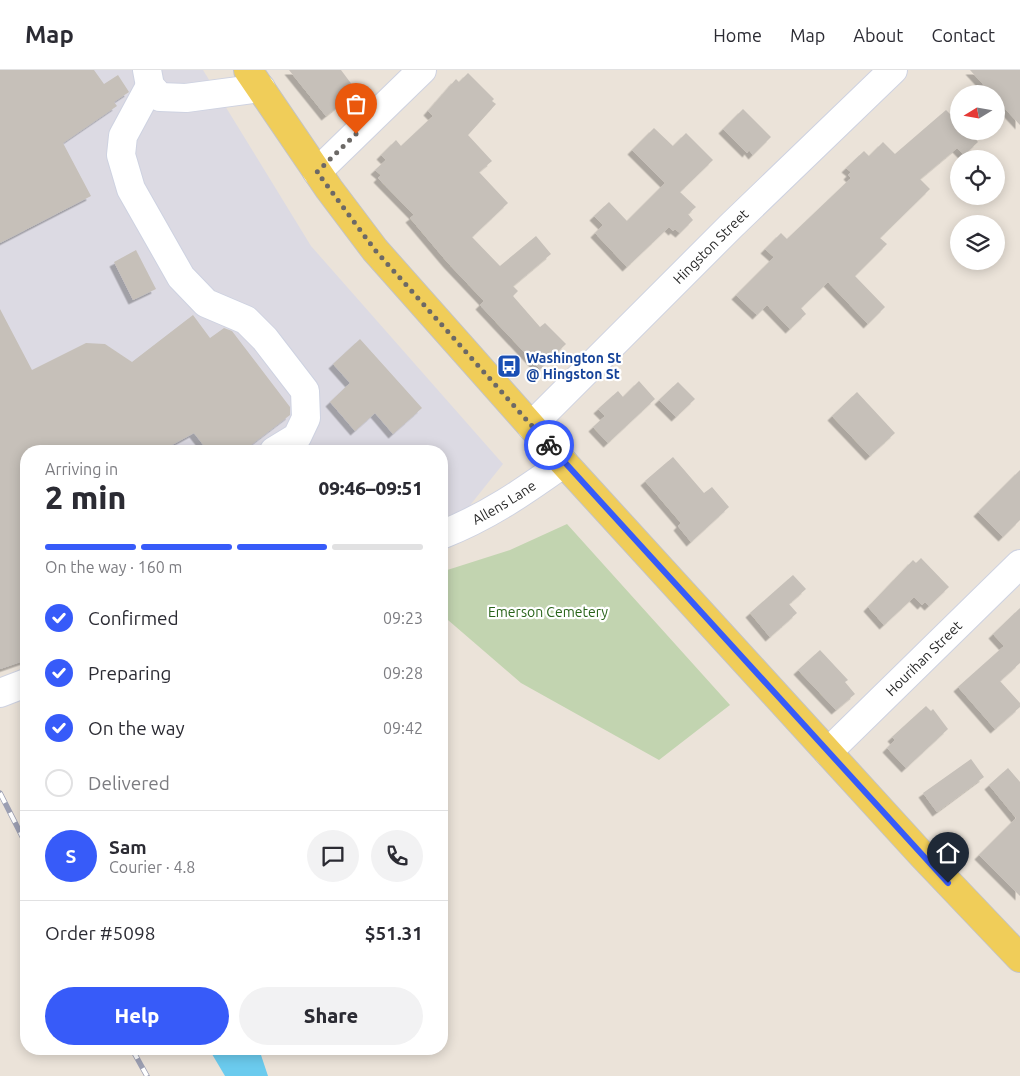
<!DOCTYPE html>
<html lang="en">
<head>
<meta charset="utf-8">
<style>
	body { margin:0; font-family:Ubuntu,sans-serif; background:#f2f2f3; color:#2b2b33; height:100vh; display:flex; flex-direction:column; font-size:19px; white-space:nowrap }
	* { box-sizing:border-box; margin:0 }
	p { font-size:16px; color:#7c7c81 }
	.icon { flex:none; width:28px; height:28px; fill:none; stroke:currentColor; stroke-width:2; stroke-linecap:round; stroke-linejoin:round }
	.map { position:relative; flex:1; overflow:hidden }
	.sheet { position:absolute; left:20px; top:375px; width:428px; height:610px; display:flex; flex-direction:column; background:#fff; border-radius:20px; box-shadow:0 2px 12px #0003 }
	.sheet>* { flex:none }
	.needle { width:32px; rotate:259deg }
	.tools { position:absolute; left:950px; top:15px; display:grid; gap:10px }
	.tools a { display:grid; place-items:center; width:55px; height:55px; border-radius:50%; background:#fff; box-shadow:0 2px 12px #0003; font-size:25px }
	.pin { position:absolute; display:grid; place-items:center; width:42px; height:42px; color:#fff; margin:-51px -21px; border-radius:50% 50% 50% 0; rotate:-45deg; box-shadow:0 0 5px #0007 }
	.pin .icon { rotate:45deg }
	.courier { position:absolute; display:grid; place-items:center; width:50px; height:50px; margin:-25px; border:4px solid #375bf9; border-radius:50%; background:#fff; color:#222; box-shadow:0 1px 6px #0007 }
	.overview em { font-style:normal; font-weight:800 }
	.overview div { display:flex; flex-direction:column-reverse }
	.overview { display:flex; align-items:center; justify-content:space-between; height:85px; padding:0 25px }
	h1 { font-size:32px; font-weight:800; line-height:38px }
	.bar { display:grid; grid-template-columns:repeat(4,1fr); gap:8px 5px; align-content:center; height:60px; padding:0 25px }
	.bar i { height:6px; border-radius:4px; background:#e1e1e2 }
	.bar .on { background:#375bf9 }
	.bar p { grid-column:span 4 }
	.line { display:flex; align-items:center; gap:12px; padding:0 25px; border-top:1px solid #e1e1e2 }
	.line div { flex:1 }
	.round { display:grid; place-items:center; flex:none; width:52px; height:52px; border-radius:26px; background:#f2f2f3 }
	ol { padding:0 25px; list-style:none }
	li { display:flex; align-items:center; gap:15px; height:55px }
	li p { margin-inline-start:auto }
	li .icon { padding:5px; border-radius:50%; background:#375bf9; color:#fff; stroke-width:4 }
	li:last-child { color:#7c7c81 }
	li i { width:28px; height:28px; border:2px solid #e1e1e2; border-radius:50% }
	.primary-button { display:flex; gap:10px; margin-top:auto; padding:10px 25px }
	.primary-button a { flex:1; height:58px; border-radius:30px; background:#375bf9; color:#fff; font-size:20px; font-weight:800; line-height:58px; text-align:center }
	.primary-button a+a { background:#f2f2f3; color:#2b2b33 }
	header { display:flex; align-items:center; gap:30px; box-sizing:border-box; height:70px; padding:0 25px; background:#fff; border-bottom:1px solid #e1e1e2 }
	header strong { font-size:24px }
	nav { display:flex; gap:28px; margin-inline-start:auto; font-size:18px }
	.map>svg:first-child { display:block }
	.industrial { fill:#dcdae3 }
	.cemetery { fill:#c2d4b0 }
	.water { fill:#6bcbee }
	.building { fill:#c6c0b9; filter:url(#shadow) }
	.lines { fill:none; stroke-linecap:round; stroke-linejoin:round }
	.minor-casing { stroke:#ced2e1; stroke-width:30 }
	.major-casing { stroke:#c3c3c3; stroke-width:30 }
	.minor { stroke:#fff; stroke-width:28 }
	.major { stroke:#f0cd59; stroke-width:28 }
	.rail-casing { stroke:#9c9fb2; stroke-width:5.5 }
	.rail { stroke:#fff; stroke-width:4; stroke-dasharray:11; stroke-linecap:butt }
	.done { stroke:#6c6966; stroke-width:5; stroke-dasharray:0 9 }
	.route { stroke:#375bf9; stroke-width:6 }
	.labels { text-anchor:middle; stroke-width:4.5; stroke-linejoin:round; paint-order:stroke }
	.street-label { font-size:14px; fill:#282828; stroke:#fff }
	.transit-label { font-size:14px; font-weight:bold; fill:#164399; stroke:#fff; text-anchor:start }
	.park-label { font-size:14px; fill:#286319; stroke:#fff }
</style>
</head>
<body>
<header>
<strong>Map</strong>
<nav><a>Home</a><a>Map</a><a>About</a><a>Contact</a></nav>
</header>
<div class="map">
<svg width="1020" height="1006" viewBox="0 0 1020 1006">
	<defs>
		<filter id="shadow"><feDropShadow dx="-4.5" dy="4.5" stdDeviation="0" flood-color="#0004"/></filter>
	</defs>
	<rect width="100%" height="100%" fill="#ebe3d9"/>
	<polygon class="industrial" points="0,0 203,0 311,176 503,394 467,439 441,448 441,381 26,381 26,590 0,599"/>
	<polygon class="cemetery" points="567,454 730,635 659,690 521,613 441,544 441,502 510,480"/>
	<polygon class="water" points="209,979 259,979 268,1006 225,1006"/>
	<g class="building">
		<polygon points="0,0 94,0 104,14 118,5 129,22 114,32 117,36 63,73 91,126 0,173"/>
		<polygon points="289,0 341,0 353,16 348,21 352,25 326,46"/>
		<polygon points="970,0 1020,0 1020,55 996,29 996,24 992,24"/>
		<polygon points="468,3 494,29 492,31 496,34 468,65 492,91 479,102 508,133 472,167 500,196 536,166 551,184 513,216 518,221 513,226 540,257 545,253 566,274 540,299 480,235 484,231 448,193 410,148 414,145 378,108 381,105 375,100 386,90 381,85 396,70 401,76 433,46 428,41 456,9 459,12"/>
		<polygon points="959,37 959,61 976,61 972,65 978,72 964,85 957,78 920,109 930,119 880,168 887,174 855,206 885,237 868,254 828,212 801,238 806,244 790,259 767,235 757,245 736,225 774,187 765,179 781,163 787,169 851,108 848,105 851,102 846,98 864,81 869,86 883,72 895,84 946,40 950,44"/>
		<polygon points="743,39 771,67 753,85 749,80 747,83 723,59"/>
		<polygon points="654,58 673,76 686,63 713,90 680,122 696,137 688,144 693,150 680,163 675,159 673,161 669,157 627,197 595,163 603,155 594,146 609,132 627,151 665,113 632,80"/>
		<polygon points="136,180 156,219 133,230 114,192"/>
		<polygon points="0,239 32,300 86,273 105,274 132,292 193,245 210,268 224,258 232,261 290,337 290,345 243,381 208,381 194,363 161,381 26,381 26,590 0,599"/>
		<polygon points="360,269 422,338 393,364 375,343 355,361 330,332 350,313 333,294"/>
		<polygon points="639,311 655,329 608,373 593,357 605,346 598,339 618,321 623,327"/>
		<polygon points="678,312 695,329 676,347 659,330"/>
		<polygon points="857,322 895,363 870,386 832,346"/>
		<polygon points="673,387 704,423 712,417 729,437 691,472 678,456 681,453 645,411"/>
		<polygon points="1020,400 1020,450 1003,467 978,442"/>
		<polygon points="921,488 949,517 929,536 925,532 922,535 914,527 884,555 868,537 913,490 916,493"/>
		<polygon points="793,505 806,519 789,534 797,543 770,567 750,543"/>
		<polygon points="1020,538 1020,593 1000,611 1020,633 1020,637 995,659 958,617 1004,576 993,564"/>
		<polygon points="820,580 848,610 845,612 855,624 836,640 798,600"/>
		<polygon points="926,636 931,641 933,639 948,659 906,698 887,678 895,670 892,667"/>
		<polygon points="971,689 984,707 937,742 923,723"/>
		<polygon points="1008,698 1020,712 1020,826 979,785 1016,748 989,715"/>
	</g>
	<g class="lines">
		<g class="minor-casing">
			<g id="minor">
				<polyline points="147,0 150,16 160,27 186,28 261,18"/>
				<polyline points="150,16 123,66 121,85 131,119 181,207 206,233 246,250 265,269 305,321 306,348 297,367 274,381"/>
				<polyline points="317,102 422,0"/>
				<path id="s1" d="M531,356L731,156L893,0"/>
				<path id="s2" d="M441,465C489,446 523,422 564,393"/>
				<polyline points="0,623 26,613"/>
				<path id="s3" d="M828,682L1020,494"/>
			</g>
		</g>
		<g class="major-casing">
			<polyline id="major" points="248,0 329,119 375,180 564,393 922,785 1020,888"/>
		</g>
		<use href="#minor" class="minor"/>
		<use href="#major" class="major"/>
		<g class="rail-casing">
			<g id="rail">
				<polyline points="0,723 26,774"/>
				<polyline points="132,979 147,1006"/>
			</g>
		</g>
		<use href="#rail" class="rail"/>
	</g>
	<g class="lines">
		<polyline class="done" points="356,64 317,102 375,180 549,375"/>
		<polyline class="route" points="549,375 948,813"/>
	</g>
	<defs>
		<g id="bus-square" transform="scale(1.25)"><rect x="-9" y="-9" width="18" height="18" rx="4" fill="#1a4fb4" stroke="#fff"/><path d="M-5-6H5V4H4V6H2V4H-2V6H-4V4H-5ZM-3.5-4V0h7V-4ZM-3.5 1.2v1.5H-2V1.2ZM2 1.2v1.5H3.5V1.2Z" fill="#fff"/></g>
	</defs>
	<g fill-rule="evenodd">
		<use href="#bus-square" x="509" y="296"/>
	</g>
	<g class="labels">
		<g class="street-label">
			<text dy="5" stroke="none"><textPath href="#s1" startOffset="254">Hingston Street</textPath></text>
			<text dy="5" stroke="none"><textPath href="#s2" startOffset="71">Allens Lane</textPath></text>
			<text dy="5" stroke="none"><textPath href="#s3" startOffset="134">Hourihan Street</textPath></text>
		</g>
		<g class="transit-label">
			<text x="526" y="293">Washington St<tspan x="526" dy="16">@ Hingston St</tspan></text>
		</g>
		<g class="park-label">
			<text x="548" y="547">Emerson Cemetery</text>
		</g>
	</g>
</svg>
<div class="tools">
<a><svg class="needle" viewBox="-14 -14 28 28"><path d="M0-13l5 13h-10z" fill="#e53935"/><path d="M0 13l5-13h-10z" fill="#7c7c81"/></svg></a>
<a><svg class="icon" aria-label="locate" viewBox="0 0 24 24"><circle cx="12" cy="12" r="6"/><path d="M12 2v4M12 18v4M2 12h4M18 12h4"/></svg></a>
<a><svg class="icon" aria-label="layers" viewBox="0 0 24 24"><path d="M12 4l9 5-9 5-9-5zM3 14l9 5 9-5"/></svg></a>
</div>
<div class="pin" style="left:356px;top:64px;background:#ea580c"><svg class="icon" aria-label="bag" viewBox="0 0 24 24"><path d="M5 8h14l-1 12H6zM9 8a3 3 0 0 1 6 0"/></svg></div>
<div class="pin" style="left:948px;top:813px;background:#1f2937"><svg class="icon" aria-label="home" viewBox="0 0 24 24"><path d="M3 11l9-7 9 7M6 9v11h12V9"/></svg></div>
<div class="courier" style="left:549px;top:375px"><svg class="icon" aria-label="bike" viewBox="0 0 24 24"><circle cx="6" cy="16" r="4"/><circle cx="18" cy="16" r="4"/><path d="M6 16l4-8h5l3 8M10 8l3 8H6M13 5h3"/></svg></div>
<section class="sheet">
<div class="overview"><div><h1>2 min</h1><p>Arriving in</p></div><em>09:46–09:51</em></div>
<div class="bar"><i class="on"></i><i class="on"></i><i class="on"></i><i></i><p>On the way · 160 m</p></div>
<ol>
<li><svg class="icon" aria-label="check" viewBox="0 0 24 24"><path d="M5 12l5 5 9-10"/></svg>Confirmed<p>09:23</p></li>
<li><svg class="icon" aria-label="check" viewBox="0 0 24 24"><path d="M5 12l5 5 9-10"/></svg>Preparing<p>09:28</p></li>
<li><svg class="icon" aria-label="check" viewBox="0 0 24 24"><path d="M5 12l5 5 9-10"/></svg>On the way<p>09:42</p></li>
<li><i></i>Delivered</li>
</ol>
<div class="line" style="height:90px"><b class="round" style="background:#375bf9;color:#fff">S</b><div><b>Sam</b><p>Courier · 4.8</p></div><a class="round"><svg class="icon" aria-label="chat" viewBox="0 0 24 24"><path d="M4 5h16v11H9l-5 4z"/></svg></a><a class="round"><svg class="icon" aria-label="phone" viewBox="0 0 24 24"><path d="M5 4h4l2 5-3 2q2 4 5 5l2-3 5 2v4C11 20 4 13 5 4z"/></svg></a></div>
<div class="line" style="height:65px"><div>Order #5098</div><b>$51.31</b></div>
<div class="primary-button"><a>Help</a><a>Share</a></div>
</section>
</div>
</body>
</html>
